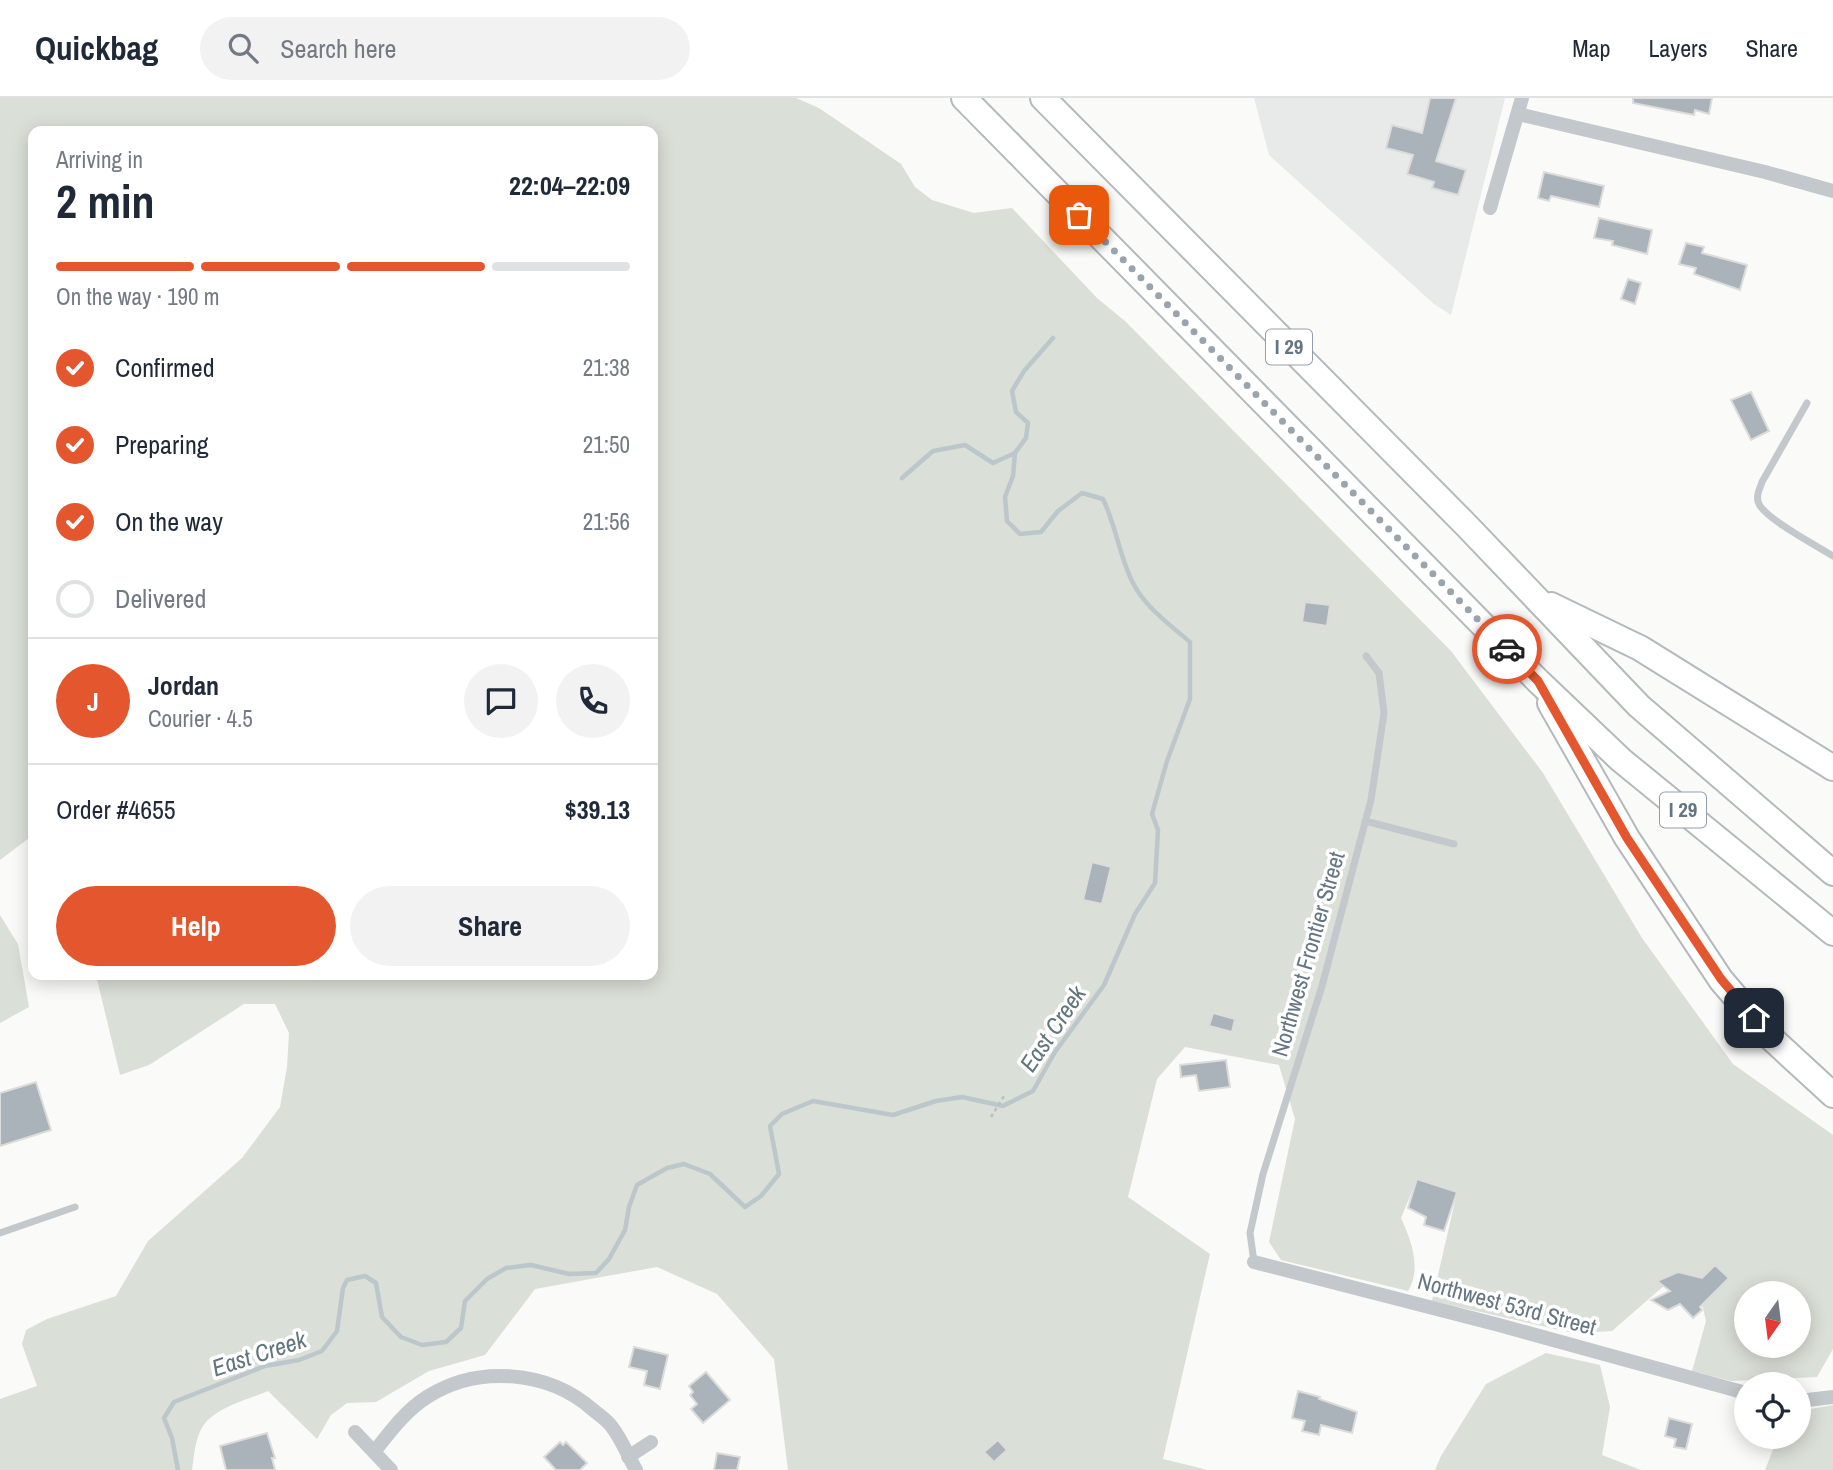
<!DOCTYPE html>
<html lang="en">
<head>
<meta charset="utf-8">
<style>
	body { margin:0; font-family:"Archivo Narrow",sans-serif; background:#f2f2f3; color:#1f2937; height:100vh; display:flex; flex-direction:column; font-size:26px; white-space:nowrap }
	* { box-sizing:border-box; margin:0 }
	p { font-size:23px; color:#747a83 }
	.icon { flex:none; width:38px; height:38px; fill:none; stroke:currentColor; stroke-width:2; stroke-linecap:round; stroke-linejoin:round }
	.map { position:relative; flex:1; overflow:hidden }
	.drawer { position:absolute; left:28px; top:28px; width:630px; height:854px; display:flex; flex-direction:column; background:#fff; border-radius:14px; box-shadow:0 4px 18px #0003 }
	.drawer>* { flex:none }
	.needle { width:46px; rotate:194deg }
	.controls { position:absolute; left:1734px; top:1183px; display:grid; gap:14px }
	.controls a { display:grid; place-items:center; width:77px; height:77px; border-radius:50%; background:#fff; box-shadow:0 4px 18px #0003; font-size:35px }
	.pin { position:absolute; display:grid; place-items:center; width:60px; height:60px; color:#fff; margin:-30px; border-radius:14px; box-shadow:0 4px 10px #0006 }
	.courier { position:absolute; display:grid; place-items:center; width:70px; height:70px; margin:-35px; border:5px solid #e4572e; border-radius:50%; background:#fff; color:#222; box-shadow:0 2px 9px #0007 }
	.overview em { font-style:normal; font-weight:800 }
	.overview div { display:flex; flex-direction:column-reverse }
	.overview { display:flex; align-items:center; justify-content:space-between; height:119px; padding:0 28px }
	h1 { font-size:46px; font-weight:800; line-height:52px }
	.bar { display:grid; grid-template-columns:repeat(4,1fr); gap:10px 7px; align-content:center; height:84px; padding:0 28px }
	.bar i { height:9px; border-radius:5px; background:#e0e1e3 }
	.bar .on { background:#e4572e }
	.bar p { grid-column:span 4 }
	.line { display:flex; align-items:center; gap:18px; padding:0 28px; border-top:2px solid #e0e1e3 }
	.line div { flex:1 }
	.round { display:grid; place-items:center; flex:none; width:74px; height:74px; border-radius:37px; background:#f2f2f3 }
	ol { padding:0 28px; list-style:none }
	li { display:flex; align-items:center; gap:21px; height:77px }
	li p { margin-inline-start:auto }
	li .icon { padding:7px; border-radius:50%; background:#e4572e; color:#fff; stroke-width:4 }
	li:last-child { color:#747a83 }
	li i { width:38px; height:38px; border:4px solid #e0e1e3; border-radius:50% }
	.button { display:flex; gap:14px; margin-top:auto; padding:14px 28px }
	.button a { flex:1; height:80px; border-radius:42px; background:#e4572e; color:#fff; font-size:28px; font-weight:800; line-height:80px; text-align:center }
	.button a+a { background:#f2f2f3; color:#1f2937 }
	header { display:flex; align-items:center; gap:42px; box-sizing:border-box; height:98px; padding:0 35px; background:#fff; border-bottom:2px solid #e0e1e3 }
	header strong { font-size:33px }
	nav { display:flex; gap:38px; margin-inline-start:auto; font-size:24px }
	.search { width:490px; height:63px; background:#f2f2f3; display:flex; align-items:center; gap:18px; box-sizing:border-box; padding:0 24px; border-radius:38px; color:#747a83; font-size:26px }
	.map>svg:first-child { display:block }
	.built { fill:#e8e9e9 }
	.green { fill:#dadfd7; fill-rule:evenodd }
	.lines { fill:none; stroke-linecap:round; stroke-linejoin:round }
	.stream { stroke:#bbc7cb; stroke-width:4.5 }
	.building { fill:#aab3b9; stroke:#dcdcda; stroke-width:2 }
	.motorway-casing { stroke:#b4b9bd; stroke-width:28 }
	.path { stroke:#bbbfc2; stroke-width:2.5; stroke-dasharray:3.5 3.5; stroke-linecap:butt }
	.service { stroke:#c3c8cc; stroke-width:7 }
	.minor { stroke:#c3c8cc; stroke-width:14 }
	.motorway { stroke:#fff; stroke-width:24 }
	.done { stroke:#99a4ac; stroke-width:7; stroke-dasharray:0 12.6 }
	.route { stroke:#e4572e; stroke-width:9 }
	.labels { text-anchor:middle; stroke-width:7; stroke-linejoin:round; paint-order:stroke }
	.shield { fill:#fff; stroke:#939fa8; stroke-width:2 }
	.shield-label { font-size:21px; font-weight:bold; fill:#657683 }
	.street-label { font-size:23px; fill:#657683; stroke:#fff }
	.water-label { font-size:24px; font-style:italic; fill:#60757c; stroke:#fff }
</style>
</head>
<body>
<header>
<strong>Quickbag</strong>
<div class="search"><svg class="icon" aria-label="search" viewBox="0 0 24 24"><circle cx="10" cy="10" r="6"/><path d="M15 15l6 6"/></svg>Search here</div>
<nav><a>Map</a><a>Layers</a><a>Share</a></nav>
</header>
<div class="map">
<svg width="1833" height="1372" viewBox="0 0 1833 1372">
	<rect width="100%" height="100%" fill="#fafaf8"/>
	<polygon class="built" points="1254,0 1505,0 1451,217 1434,206 1269,57"/>
	<g class="green">
		<path d="M0,0H796L819,10L901,66L915,89L932,102L974,115L1012,110L1097,200L1126,224L1451,553L1543,675L1642,840L1733,966L1833,1037V1251L1817,1279L1731,1283L1692,1273L1706,1223L1700,1197L1674,1179L1612,1233L1573,1235L1432,1203L1456,1099L1415,1086L1401,1120C1411,1142 1422,1170 1408,1193L1281,1162L1269,1144L1295,1021L1279,967L1185,949L1157,981L1128,1099L1210,1156L1163,1361L1208,1372H788L774,1261L717,1196L657,1169L535,1191L485,1257L429,1273L376,1304L347,1305L331,1317L317,1341L268,1293C247,1302 216,1309 203,1328C195,1340 194,1358 192,1372H0V1301L37,1288L22,1246L26,1232L47,1221L116,1198L148,1143L242,1060L280,1009L287,969L289,935L275,906H244L149,967L120,977L96,877H653V33H33V737L0,762ZM1746,1195H1799V1248H1746Z"/>
		<polygon points="0,817 18,846 29,909 0,925"/>
		<polygon points="1546,1255 1600,1267 1610,1309 1602,1357 1641,1372 1435,1372 1441,1358 1486,1286"/>
		<polygon points="1833,1307 1833,1372 1765,1372 1778,1339 1799,1339 1799,1313"/>
	</g>
	<g class="lines">
		<g class="stream">
			<polyline points="902,380 933,353 965,347 993,365 1015,355"/>
			<path d="M178,1372L172,1340L164,1320L174,1304L265,1268L299,1262L322,1253L337,1233L343,1190L347,1182L365,1178L376,1185L382,1219L401,1239L422,1247L446,1244L461,1230L465,1203L487,1181L506,1170L531,1167L569,1176L596,1175L609,1161L625,1132L629,1109L637,1087L667,1070L684,1066L710,1076L745,1109L761,1098L779,1076L770,1028L782,1016L813,1003L893,1017L936,1003L962,999L1003,1008L1033,993L1055,954L1104,887L1135,816L1155,785L1158,732L1152,716L1167,663L1190,601V544C1170,527 1145,509 1133,485C1120,460 1116,428 1103,401L1082,395L1058,413L1041,434L1020,436L1007,423L1005,399L1013,378L1015,355L1026,340L1028,325L1016,314L1012,293L1024,273L1053,240"/>
		</g>
	</g>
	<g class="building">
		<polygon points="1430,0 1456,0 1436,63 1466,72 1458,97 1432,90 1434,84 1407,76 1413,57 1386,50 1392,27 1422,35"/>
		<polygon points="1633,0 1712,0 1709,16 1695,12 1694,17 1633,5"/>
		<polygon points="1544,74 1604,88 1599,109 1551,98 1549,103 1538,100"/>
		<polygon points="1599,120 1652,132 1647,156 1612,147 1613,143 1594,140"/>
		<polygon points="1686,145 1704,149 1702,155 1747,167 1740,192 1694,176 1696,170 1679,166"/>
		<polygon points="1628,181 1641,185 1635,206 1621,201"/>
		<polygon points="1751,294 1769,333 1751,342 1731,302"/>
		<polygon points="1305,504 1330,507 1327,528 1302,524"/>
		<polygon points="1092,764 1111,769 1102,806 1083,802"/>
		<polygon points="1213,915 1235,921 1232,934 1209,928"/>
		<polygon points="1226,962 1230,989 1199,993 1196,977 1181,979 1180,967"/>
		<polygon points="36,984 51,1032 0,1048 0,995"/>
		<polygon points="1417,1081 1457,1094 1444,1133 1424,1127 1426,1119 1408,1110"/>
		<polygon points="1715,1167 1729,1180 1700,1209 1702,1212 1693,1220 1680,1206 1668,1212 1651,1202 1670,1193 1657,1183 1678,1174 1702,1180"/>
		<polygon points="634,1249 668,1257 660,1291 644,1287 647,1273 629,1269"/>
		<polygon points="706,1274 730,1302 703,1325 691,1311 697,1306 690,1297 693,1294 689,1288"/>
		<polygon points="1298,1293 1320,1299 1319,1301 1357,1314 1352,1335 1321,1327 1319,1337 1302,1333 1305,1323 1292,1320"/>
		<polygon points="1669,1320 1692,1326 1686,1351 1674,1349 1676,1341 1665,1338"/>
		<polygon points="267,1335 275,1360 272,1360 275,1372 226,1372 220,1348"/>
		<polygon points="998,1342 1007,1352 994,1364 984,1354"/>
		<polygon points="560,1344 563,1347 566,1344 587,1365 580,1372 556,1372 544,1359"/>
		<polygon points="717,1355 740,1359 737,1372 714,1372"/>
	</g>
	<g class="lines">
		<g class="motorway-casing">
			<g id="motorway">
				<polyline points="964,0 1538,583 1621,662 1833,835"/>
				<polyline points="1043,0 1467,428 1639,608 1833,775"/>
				<polyline points="1551,507 1640,550 1833,670"/>
				<polyline points="1550,605 1627,740 1721,882 1770,939 1833,997"/>
			</g>
		</g>
		<polyline class="path" points="991,1019 1004,998"/>
		<g class="service">
			<path d="M1807,305L1762,384C1760,391 1755,398 1759,406C1766,421 1817,448 1833,458"/>
			<polyline points="1365,723 1454,746"/>
			<polyline points="0,1135 75,1109"/>
			<polyline points="1254,1164 1250,1135 1263,1076 1322,888 1371,702 1384,615 1379,575 1366,558"/>
		</g>
		<g class="minor">
			<polyline points="1518,16 1765,74 1833,93"/>
			<polyline points="1490,110 1522,0"/>
			<polyline points="1254,1164 1499,1227 1746,1295"/>
			<polyline points="1799,1303 1833,1299"/>
			<polyline points="355,1334 391,1372"/>
			<path d="M374,1354C390,1334 405,1313 427,1299C477,1267 547,1272 592,1311C599,1317 607,1322 612,1329C622,1342 628,1358 636,1372"/>
			<polyline points="628,1359 651,1344"/>
		</g>
		<use href="#motorway" class="motorway"/>
	</g>
	<g class="lines">
		<polyline class="done" points="1079,117 1507,551"/>
		<polyline class="route" points="1507,551 1538,583 1627,740 1721,881 1754,920"/>
	</g>
	<g class="labels">
		<g class="shield">
			<rect x="1266" y="231.5" width="46" height="35" rx="5"/>
			<rect x="1660" y="694.5" width="46" height="35" rx="5"/>
		</g>
		<g class="shield-label">
			<text x="1289" y="256">I 29</text>
			<text x="1683" y="719">I 29</text>
		</g>
		<g class="street-label">
			<text transform="translate(1308 856) rotate(-74)" y="8">Northwest Frontier Street</text>
			<text transform="translate(1507 1206) rotate(15)" y="8">Northwest 53rd Street</text>
		</g>
		<g class="water-label">
			<text transform="translate(1053 931) rotate(-56)" y="8">East Creek</text>
			<text transform="translate(259 1256) rotate(-18)" y="8">East Creek</text>
		</g>
	</g>
</svg>
<div class="controls">
<a><svg class="needle" viewBox="-14 -14 28 28"><path d="M0-13l5 13h-10z" fill="#e53935"/><path d="M0 13l5-13h-10z" fill="#747a83"/></svg></a>
<a><svg class="icon" aria-label="locate" viewBox="0 0 24 24"><circle cx="12" cy="12" r="6"/><path d="M12 2v4M12 18v4M2 12h4M18 12h4"/></svg></a>
</div>
<div class="pin" style="left:1079px;top:117px;background:#ea580c"><svg class="icon" aria-label="bag" viewBox="0 0 24 24"><path d="M5 8h14l-1 12H6zM9 8a3 3 0 0 1 6 0"/></svg></div>
<div class="pin" style="left:1754px;top:920px;background:#1f2937"><svg class="icon" aria-label="home" viewBox="0 0 24 24"><path d="M3 11l9-7 9 7M6 9v11h12V9"/></svg></div>
<div class="courier" style="left:1507px;top:551px"><svg class="icon" aria-label="car" viewBox="0 0 24 24"><path d="M5 17H2v-5l4-1 3-4h7l3 4 3 1v5h-3M9 17h6M6 11h13"/><circle cx="7" cy="17" r="2"/><circle cx="17" cy="17" r="2"/></svg></div>
<section class="drawer">
<div class="overview"><div><h1>2 min</h1><p>Arriving in</p></div><em>22:04–22:09</em></div>
<div class="bar"><i class="on"></i><i class="on"></i><i class="on"></i><i></i><p>On the way · 190 m</p></div>
<ol>
<li><svg class="icon" aria-label="check" viewBox="0 0 24 24"><path d="M5 12l5 5 9-10"/></svg>Confirmed<p>21:38</p></li>
<li><svg class="icon" aria-label="check" viewBox="0 0 24 24"><path d="M5 12l5 5 9-10"/></svg>Preparing<p>21:50</p></li>
<li><svg class="icon" aria-label="check" viewBox="0 0 24 24"><path d="M5 12l5 5 9-10"/></svg>On the way<p>21:56</p></li>
<li><i></i>Delivered</li>
</ol>
<div class="line" style="height:126px"><b class="round" style="background:#e4572e;color:#fff">J</b><div><b>Jordan</b><p>Courier · 4.5</p></div><a class="round"><svg class="icon" aria-label="chat" viewBox="0 0 24 24"><path d="M4 5h16v11H9l-5 4z"/></svg></a><a class="round"><svg class="icon" aria-label="phone" viewBox="0 0 24 24"><path d="M5 4h4l2 5-3 2q2 4 5 5l2-3 5 2v4C11 20 4 13 5 4z"/></svg></a></div>
<div class="line" style="height:91px"><div>Order #4655</div><b>$39.13</b></div>
<div class="button"><a>Help</a><a>Share</a></div>
</section>
</div>
</body>
</html>
